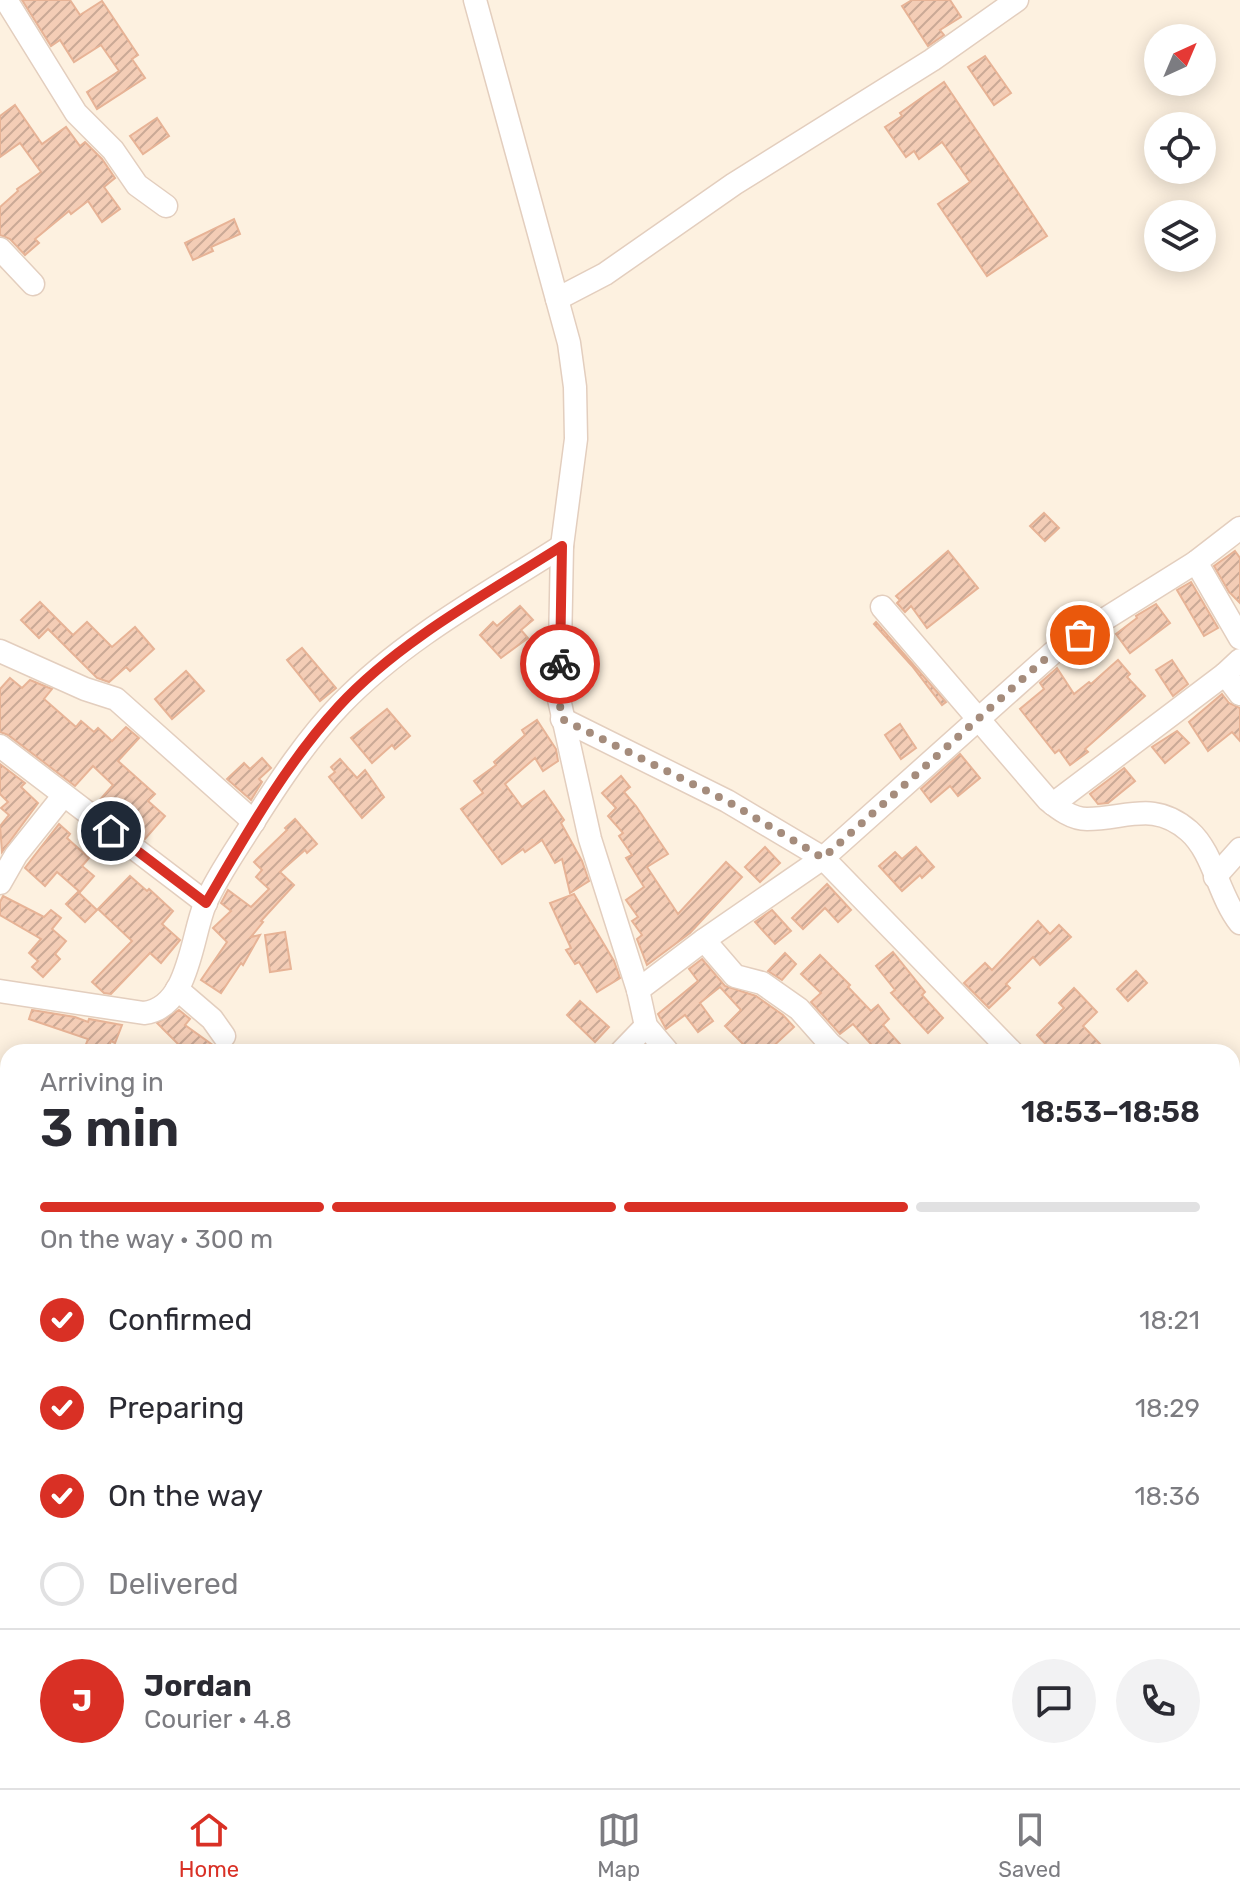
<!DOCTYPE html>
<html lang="en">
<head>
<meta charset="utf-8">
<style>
	body { margin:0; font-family:Rubik,sans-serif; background:#f2f2f3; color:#2b2b33; height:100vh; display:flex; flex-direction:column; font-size:30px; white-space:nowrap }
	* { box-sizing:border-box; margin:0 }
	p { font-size:26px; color:#7c7c81 }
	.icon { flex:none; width:44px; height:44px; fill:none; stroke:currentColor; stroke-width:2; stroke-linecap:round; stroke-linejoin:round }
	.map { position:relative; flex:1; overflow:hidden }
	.details { position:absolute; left:0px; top:1044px; width:1240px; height:744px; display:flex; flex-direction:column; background:#fff; border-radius:24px 24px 0 0; box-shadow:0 4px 20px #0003 }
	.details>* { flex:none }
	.needle { width:52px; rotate:44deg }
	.tools { position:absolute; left:1144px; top:24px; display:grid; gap:16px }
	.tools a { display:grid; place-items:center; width:72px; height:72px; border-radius:50%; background:#fff; box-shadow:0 4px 20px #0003; font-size:40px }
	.pin { position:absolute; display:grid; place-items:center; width:68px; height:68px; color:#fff; margin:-34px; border:4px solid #fff; border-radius:50%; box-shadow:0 2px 8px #0007 }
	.courier { position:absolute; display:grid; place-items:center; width:80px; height:80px; margin:-40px; border:6px solid #d93025; border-radius:50%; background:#fff; color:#222; box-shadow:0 2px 10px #0007 }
	.headline em { font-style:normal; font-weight:600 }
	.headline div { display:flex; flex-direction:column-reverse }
	.headline { display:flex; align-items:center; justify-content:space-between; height:136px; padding:0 40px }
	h1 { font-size:52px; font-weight:600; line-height:60px }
	.bar { display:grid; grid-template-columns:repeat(4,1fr); gap:12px 8px; align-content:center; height:96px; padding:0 40px }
	.bar i { height:10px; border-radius:6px; background:#e1e1e2 }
	.bar .active { background:#d93025 }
	.bar p { grid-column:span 4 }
	.line { display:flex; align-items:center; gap:20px; padding:0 40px; border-top:2px solid #e1e1e2 }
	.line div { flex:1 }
	.round { display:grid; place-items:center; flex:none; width:84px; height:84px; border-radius:42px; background:#f2f2f3 }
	ol { padding:0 40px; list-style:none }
	li { display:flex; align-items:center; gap:24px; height:88px }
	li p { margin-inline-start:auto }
	li .icon { padding:8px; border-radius:50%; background:#d93025; color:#fff; stroke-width:4 }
	li:last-child { color:#7c7c81 }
	li i { width:44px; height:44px; border:4px solid #e1e1e2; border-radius:50% }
	.tabs { display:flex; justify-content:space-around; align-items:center; height:112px; border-top:2px solid #e1e1e2; background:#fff; font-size:22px; color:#7c7c81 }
	.tabs a { display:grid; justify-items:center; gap:4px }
	.tabs .active { color:#d93025 }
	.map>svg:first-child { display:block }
	.building { fill:url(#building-hatch); stroke:#e7b396; stroke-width:2 }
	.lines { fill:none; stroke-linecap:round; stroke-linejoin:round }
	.minor-casing { stroke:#e3cebe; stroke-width:25 }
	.major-casing { stroke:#dbd3cf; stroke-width:31 }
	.minor { stroke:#fff; stroke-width:22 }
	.major { stroke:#ffd595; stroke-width:28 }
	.done { stroke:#a58c7c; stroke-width:8; stroke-dasharray:0 14.4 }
	.route { stroke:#d93025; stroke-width:10 }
</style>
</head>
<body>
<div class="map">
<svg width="1240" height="1788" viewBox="0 0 1240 1788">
	<defs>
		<pattern id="building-hatch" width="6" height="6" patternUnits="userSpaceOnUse" patternTransform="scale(2)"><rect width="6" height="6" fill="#f4cdb6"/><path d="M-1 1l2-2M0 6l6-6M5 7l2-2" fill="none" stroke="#caa996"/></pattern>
	</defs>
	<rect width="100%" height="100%" fill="#fdf1e0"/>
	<g class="building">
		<polygon points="22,0 70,0 80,15 102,1 138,55 132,59 145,78 97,109 87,92 119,71 101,45 74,62 60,40 51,46"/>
		<polygon points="912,0 950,0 961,17 940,30 944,35 928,46 902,6"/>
		<polygon points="985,56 1011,93 994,105 968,67"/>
		<polygon points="944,82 1047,236 987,276 938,204 970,182 942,142 919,159 914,151 906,157 885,127 902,116 900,113"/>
		<polygon points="15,105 42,144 66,127 80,146 85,142 102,159 115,178 104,187 120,209 102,222 88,201 71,214 69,211 35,239 39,243 25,255 10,239 0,235 0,207 18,191 17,189 41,172 20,143 0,157 0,116"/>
		<polygon points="157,118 169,136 143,154 130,136"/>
		<polygon points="234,219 240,234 211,247 213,251 193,260 185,243"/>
		<polygon points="1044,513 1059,528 1045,541 1030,526"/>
		<polygon points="948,551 978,588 927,628 911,606 905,612 897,603 900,600 896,596"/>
		<polygon points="1235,551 1240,558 1240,603 1229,592 1214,566"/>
		<polygon points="1191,582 1218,628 1204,636 1177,590"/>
		<polygon points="40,602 73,635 87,622 112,647 135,627 154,649 130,671 126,667 109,682 97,678 48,629 39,638 21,620"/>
		<polygon points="1156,604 1170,623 1130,653 1116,634 1137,618 1136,616"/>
		<polygon points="520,606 533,620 521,630 528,638 501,658 480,635 493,622 497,626"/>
		<polygon points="876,622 946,702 942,705 912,666 874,624"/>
		<polygon points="302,648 336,688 320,701 287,660"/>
		<polygon points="1118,660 1130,674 1127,677 1145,696 1085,749 1088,752 1070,765 1059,750 1055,753 1020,709 1044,689 1040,683 1057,668 1074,694 1089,682 1091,684"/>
		<polygon points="1172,660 1188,684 1173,696 1156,670"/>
		<polygon points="186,671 204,691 172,719 155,699"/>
		<polygon points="10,678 22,688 30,680 52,689 44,699 76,727 81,721 94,732 98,728 112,741 126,727 139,738 118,761 155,794 148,801 165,816 145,839 131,828 138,820 118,803 110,812 97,803 113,785 93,766 75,786 8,735 0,732 0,689"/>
		<polygon points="1222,694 1229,703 1240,708 1240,741 1232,732 1208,751 1189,722"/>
		<polygon points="387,709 410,736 395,749 392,745 372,763 351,738"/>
		<polygon points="537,720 556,749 558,761 543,771 535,758 505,784 522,807 544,791 564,820 561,823 582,861 589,881 570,893 562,859 555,863 542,840 525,852 523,849 502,864 461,809 483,793 474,781 496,765 494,762 525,735 522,730"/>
		<polygon points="900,724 916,748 901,759 885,735"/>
		<polygon points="1177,731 1189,743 1165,763 1152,747"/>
		<polygon points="960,754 980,778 958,796 950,786 931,802 921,789"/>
		<polygon points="262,758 271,768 259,779 262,782 251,800 227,779 244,763 250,769"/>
		<polygon points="340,759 357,778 365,770 384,797 362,818 329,777 335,772 331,767"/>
		<polygon points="0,764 25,783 21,787 38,803 2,852 0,826 9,815 1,808 8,802 0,794"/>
		<polygon points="1124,768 1135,781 1108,803 1098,804 1090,794"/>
		<polygon points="621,776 630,787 624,792 636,806 668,854 647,867 678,914 726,862 742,877 690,933 647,965 637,939 642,935 632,921 638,917 626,900 644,887 626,858 632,855 619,836 623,833 608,816 616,808 602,793"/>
		<polygon points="295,819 317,844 307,853 305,850 280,872 294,885 261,921 263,922 251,937 260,935 243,965 241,963 221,993 201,980 227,942 213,928 231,911 221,903 228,890 251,907 269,889 256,877 262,870 254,862 287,830 285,828"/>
		<polygon points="59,824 70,834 67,838 89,858 82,866 94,876 80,892 57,872 45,886 25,868"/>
		<polygon points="765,847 780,863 760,882 745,867"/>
		<polygon points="916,847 934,867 922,878 920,875 902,891 879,866 895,852 902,859"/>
		<polygon points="130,876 147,891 149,889 173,911 162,924 180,940 161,963 150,953 111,994 104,993 92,982 132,941 98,909"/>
		<polygon points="827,884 851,910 838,922 825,908 803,929 792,918"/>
		<polygon points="78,892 97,910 85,922 66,904"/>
		<polygon points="574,894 614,961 620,978 597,992 579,962 575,964 566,950 571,948 550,903"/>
		<polygon points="3,896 44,917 51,910 61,918 52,929 66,941 55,954 60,959 43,977 32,967 38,961 29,953 41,939 0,915 0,902"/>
		<polygon points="772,910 791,931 775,944 755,922"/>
		<polygon points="1038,921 1050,934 1059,925 1071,937 1040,965 1033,957 1006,984 1010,988 989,1008 964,983 985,963 992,970"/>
		<polygon points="285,932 291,969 270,972 265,935"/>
		<polygon points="893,952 925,992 922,995 943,1018 928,1033 891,993 895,990 876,966"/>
		<polygon points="785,953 796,964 782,980 768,971"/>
		<polygon points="820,955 850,985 848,987 871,1011 878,1005 889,1019 883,1025 907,1052 878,1052 853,1024 840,1034 811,1002 821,993 801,974"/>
		<polygon points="702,959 725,986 756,996 783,1015 794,1027 767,1052 751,1052 725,1026 741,1010 720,987 700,1003 713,1021 698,1032 685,1015 666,1029 658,1014 698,981 689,969"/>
		<polygon points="1136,971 1147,983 1128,1001 1117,989"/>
		<polygon points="1074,988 1097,1012 1083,1026 1100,1044 1092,1052 1053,1052 1037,1035 1064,1008 1059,1003"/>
		<polygon points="580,1001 609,1027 595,1042 567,1015"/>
		<polygon points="32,1010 75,1017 88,1022 89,1019 122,1025 115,1043 111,1041 107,1052 83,1052 88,1039 29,1019"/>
		<polygon points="179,1010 190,1019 185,1025 217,1048 227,1052 189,1052 181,1047 157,1023"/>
	</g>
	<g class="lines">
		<g class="minor-casing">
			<g id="minor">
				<polyline points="6,0 76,113 113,150 137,185 166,206"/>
				<polyline points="475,0 569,343 575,387 576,439 562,546 559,699 590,839 638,990 646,1026 668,1052"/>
				<polyline points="0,249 33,284"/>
				<polyline points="557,299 605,274 734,184 932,60 1017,0"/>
				<polyline points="1196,562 1240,638"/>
				<path d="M882,607L1048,800C1059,809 1072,819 1087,819C1126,819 1154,800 1189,831C1214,853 1218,895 1240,923"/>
				<polyline points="0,651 85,689 116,699 254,822"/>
				<polyline points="1240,660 1225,674 1240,694"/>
				<polyline points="562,719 727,801 823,858 1057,649 1196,562 1240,528"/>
				<polyline points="0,746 206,903"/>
				<polyline points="1053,804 1225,674"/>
				<polyline points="1215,877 1240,849"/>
				<polyline points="0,883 16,855 64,795"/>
				<polyline points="704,940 735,976 762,983 799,1009 830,1044 840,1052"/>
				<polyline points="177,989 212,1019 224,1036"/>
				<polyline points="638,990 704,940 823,858 1012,1052"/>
				<path d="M0,991L144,1013C189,1008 191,938 205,904C217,876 238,847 254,821C280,780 308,738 341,704C404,639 487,594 562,546"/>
				<polyline points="621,1052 646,1026"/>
				<polyline points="1232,1277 1240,1286"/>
				<polyline points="0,1468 8,1461"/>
				<polyline points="1232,1564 1240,1557"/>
				<polyline points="0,1635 8,1627"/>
				<polyline points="1232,1644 1240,1652"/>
				<polyline points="0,1685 8,1695"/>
				<polyline points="1232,1745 1240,1744"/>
				<polyline points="91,1780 100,1788"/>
				<polyline points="298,1780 304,1788"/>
				<polyline points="591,1780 597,1788"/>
				<polyline points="689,1780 695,1788"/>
				<polyline points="181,1788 192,1780"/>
			</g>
		</g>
		<g class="major-casing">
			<g id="major">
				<polyline points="1232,1408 1240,1402"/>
				<polyline points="724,1788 734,1780"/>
			</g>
		</g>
		<use href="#minor" class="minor"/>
		<use href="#major" class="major"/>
	</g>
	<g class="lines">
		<polyline class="done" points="560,664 559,699 562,719 727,801 823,858 1037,666 1057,649 1080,635"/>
		<path class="route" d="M111,831L206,903C246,835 285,765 339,706C399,641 488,593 562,546L560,664"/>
	</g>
</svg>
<div class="tools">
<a><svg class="needle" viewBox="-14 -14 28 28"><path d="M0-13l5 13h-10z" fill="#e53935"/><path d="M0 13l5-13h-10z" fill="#7c7c81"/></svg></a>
<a><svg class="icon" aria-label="locate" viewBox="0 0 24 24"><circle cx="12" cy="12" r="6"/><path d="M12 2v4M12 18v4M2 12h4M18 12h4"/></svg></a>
<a><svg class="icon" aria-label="layers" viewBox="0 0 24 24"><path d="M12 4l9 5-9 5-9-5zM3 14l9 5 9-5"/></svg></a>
</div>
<div class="pin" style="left:1080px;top:635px;background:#ea580c"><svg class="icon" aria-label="bag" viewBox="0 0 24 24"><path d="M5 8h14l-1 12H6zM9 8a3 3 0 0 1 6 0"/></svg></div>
<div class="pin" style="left:111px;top:831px;background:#1f2937"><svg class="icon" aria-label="home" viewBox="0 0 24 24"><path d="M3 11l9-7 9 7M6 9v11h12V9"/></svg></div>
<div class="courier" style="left:560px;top:664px"><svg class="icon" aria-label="bike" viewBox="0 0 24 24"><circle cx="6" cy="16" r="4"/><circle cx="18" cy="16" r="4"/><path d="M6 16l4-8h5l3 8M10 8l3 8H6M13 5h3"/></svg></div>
<section class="details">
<div class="headline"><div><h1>3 min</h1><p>Arriving in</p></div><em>18:53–18:58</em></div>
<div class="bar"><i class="active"></i><i class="active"></i><i class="active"></i><i></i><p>On the way · 300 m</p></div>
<ol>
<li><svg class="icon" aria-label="check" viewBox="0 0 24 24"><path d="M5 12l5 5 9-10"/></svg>Confirmed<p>18:21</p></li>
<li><svg class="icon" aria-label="check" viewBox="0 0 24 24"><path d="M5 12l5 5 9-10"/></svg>Preparing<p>18:29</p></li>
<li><svg class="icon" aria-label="check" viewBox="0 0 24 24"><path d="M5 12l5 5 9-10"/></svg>On the way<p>18:36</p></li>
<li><i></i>Delivered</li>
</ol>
<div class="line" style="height:144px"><b class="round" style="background:#d93025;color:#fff">J</b><div><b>Jordan</b><p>Courier · 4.8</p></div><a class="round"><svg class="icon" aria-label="chat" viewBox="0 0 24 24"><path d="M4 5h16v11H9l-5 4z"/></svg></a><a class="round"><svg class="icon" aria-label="phone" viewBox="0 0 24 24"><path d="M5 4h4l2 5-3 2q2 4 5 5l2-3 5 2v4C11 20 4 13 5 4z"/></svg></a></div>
</section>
</div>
<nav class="tabs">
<a class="active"><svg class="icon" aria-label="home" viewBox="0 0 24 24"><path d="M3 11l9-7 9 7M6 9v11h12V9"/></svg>Home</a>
<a><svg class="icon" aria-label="map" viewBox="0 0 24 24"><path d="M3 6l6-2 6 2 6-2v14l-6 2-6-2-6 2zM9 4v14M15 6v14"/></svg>Map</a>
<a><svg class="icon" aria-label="saved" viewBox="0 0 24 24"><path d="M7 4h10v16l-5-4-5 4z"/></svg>Saved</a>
</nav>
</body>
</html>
